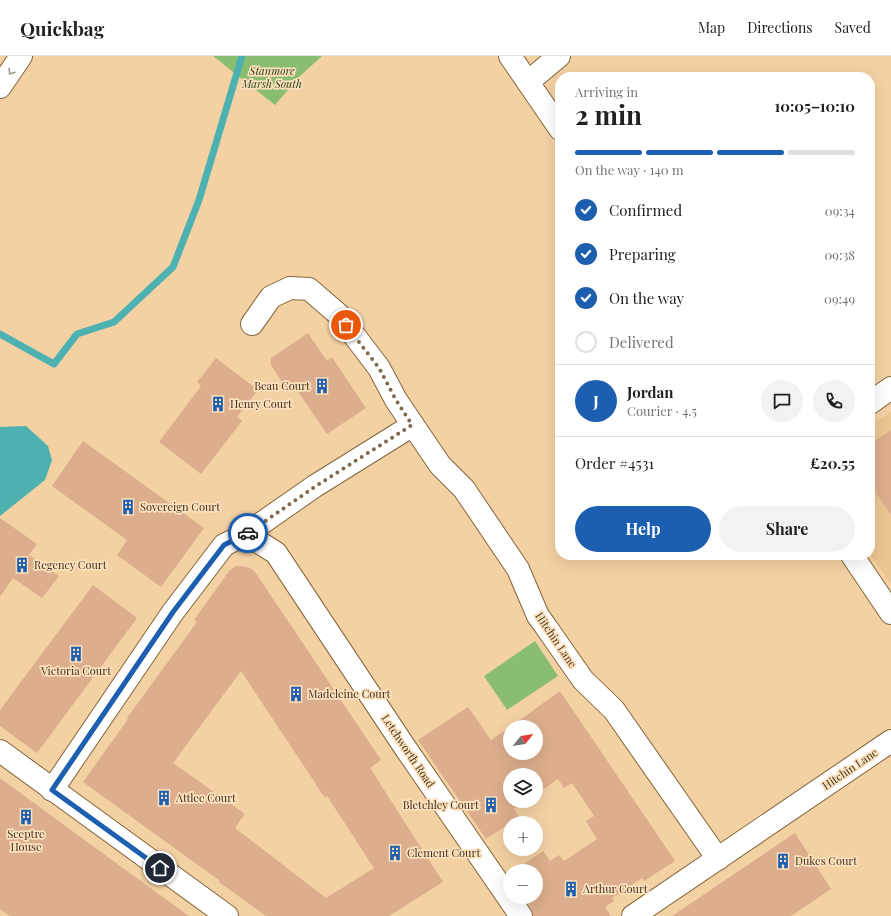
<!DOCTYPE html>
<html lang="en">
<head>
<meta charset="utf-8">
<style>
	body { margin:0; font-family:"Playfair Display",serif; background:#f2f2f2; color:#202124; height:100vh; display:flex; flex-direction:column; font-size:15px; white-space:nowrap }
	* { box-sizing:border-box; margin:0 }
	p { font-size:13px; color:#757577 }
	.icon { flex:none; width:22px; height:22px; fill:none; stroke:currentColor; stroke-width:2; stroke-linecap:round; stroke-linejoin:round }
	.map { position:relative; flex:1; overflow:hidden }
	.panel { position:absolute; left:555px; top:16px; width:320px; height:488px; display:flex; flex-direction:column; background:#fff; border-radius:16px; box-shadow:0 4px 16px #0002 }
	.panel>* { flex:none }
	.needle { width:26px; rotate:60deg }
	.tools { position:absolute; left:503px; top:664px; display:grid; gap:8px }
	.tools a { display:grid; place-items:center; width:40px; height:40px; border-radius:50%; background:#fff; box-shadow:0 4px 16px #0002; font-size:20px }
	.pin { position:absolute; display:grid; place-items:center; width:34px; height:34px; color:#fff; margin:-17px; border:2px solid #fff; border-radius:50%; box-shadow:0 1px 4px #0007 }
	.courier { position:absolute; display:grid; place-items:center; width:40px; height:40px; margin:-20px; border:3px solid #1c5eaf; border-radius:50%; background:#fff; color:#222; box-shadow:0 1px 5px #0007 }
	.summary em { font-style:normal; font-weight:700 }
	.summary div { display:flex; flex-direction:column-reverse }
	.summary { display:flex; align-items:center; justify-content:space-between; height:68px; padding:0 20px }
	h1 { font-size:26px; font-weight:700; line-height:30px }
	.bar { display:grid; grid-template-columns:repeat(4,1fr); gap:6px 4px; align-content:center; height:48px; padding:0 20px }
	.bar i { height:5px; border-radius:3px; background:#e0e0e0 }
	.bar .on { background:#1c5eaf }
	.bar p { grid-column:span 4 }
	.line { display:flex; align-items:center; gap:10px; padding:0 20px; border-top:1px solid #e0e0e0 }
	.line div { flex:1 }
	.round { display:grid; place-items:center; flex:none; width:42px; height:42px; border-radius:21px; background:#f2f2f2 }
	ol { padding:0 20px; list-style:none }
	li { display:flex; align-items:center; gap:12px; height:44px }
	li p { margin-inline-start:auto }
	li .icon { padding:4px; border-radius:50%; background:#1c5eaf; color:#fff; stroke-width:4 }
	li:last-child { color:#757577 }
	li i { width:22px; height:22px; border:2px solid #e0e0e0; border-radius:50% }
	.primary-button { display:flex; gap:8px; margin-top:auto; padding:8px 20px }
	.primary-button a { flex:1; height:46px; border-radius:24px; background:#1c5eaf; color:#fff; font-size:16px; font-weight:700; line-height:46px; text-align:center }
	.primary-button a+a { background:#f2f2f2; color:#202124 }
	header { display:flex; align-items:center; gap:24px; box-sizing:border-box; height:56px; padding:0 20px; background:#fff; border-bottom:1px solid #e0e0e0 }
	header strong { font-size:19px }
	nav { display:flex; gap:22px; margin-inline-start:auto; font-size:14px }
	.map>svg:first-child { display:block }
	.built { fill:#ebc692 }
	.green { fill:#89bd70 }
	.water { fill:#4db1b2 }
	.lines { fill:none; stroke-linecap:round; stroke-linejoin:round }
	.stream { stroke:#4db1b2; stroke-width:7 }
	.building { fill:#ddae8d; fill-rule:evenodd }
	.minor-casing { stroke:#84663b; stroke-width:24 }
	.major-casing { stroke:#84663b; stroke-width:24 }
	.minor { stroke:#fff; stroke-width:22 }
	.major { stroke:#fff; stroke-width:22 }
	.oneway { stroke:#a09990 }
	.done { stroke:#7f6a4e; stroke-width:4; stroke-dasharray:0 7.2 }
	.route { stroke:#1c5eaf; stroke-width:5 }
	.labels { text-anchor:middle; stroke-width:3.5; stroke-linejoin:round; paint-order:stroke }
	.park-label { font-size:11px; font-style:italic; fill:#29451b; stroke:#fbe0bb }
	.poi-label { font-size:11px; fill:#403320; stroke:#fbe0bb; text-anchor:start }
	.street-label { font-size:11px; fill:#403320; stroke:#fbe0bb }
</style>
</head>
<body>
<header>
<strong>Quickbag</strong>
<nav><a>Map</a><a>Directions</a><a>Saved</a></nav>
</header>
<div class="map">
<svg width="891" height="860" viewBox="0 0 891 860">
	<rect width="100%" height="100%" fill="#f3d1a3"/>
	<polygon class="built" points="891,356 891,528 870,499 870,370"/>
	<g class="green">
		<polygon points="213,0 322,0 300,20 275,49"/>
		<polygon points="535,585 558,620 507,654 484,620"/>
	</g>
	<polygon class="water" points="26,370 48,390 52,404 45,424 0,460 0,371"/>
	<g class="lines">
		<polyline class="stream" points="0,278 54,308 77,278 114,266 173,211 199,144 242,0"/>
	</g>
	<g class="building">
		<polygon points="308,277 327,305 332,301 366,352 327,378 292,327 286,332 271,309 271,302"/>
		<polygon points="216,302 258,334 237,361 242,365 201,418 159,386 201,330 197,326"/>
		<polygon points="891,374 891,459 870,428 870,388"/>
		<polygon points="83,385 204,472 161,531 117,499 127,484 52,430"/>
		<polygon points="0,462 37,488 29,499 59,520 42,542 13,522 0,541"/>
		<path d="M236,510H243L252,513L257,519L381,704L370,712L443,826L389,860H266L219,826L220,825L83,726L128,663L127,662L197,566L194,564L229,515ZM241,615L325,742L327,740L374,812L326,842L235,772L245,758L173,707Z"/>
		<polygon points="93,529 137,562 37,697 0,670 0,654"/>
		<polygon points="560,635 675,805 644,825 642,822 612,842 614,845 605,851 611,860 533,860 531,853 523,841 536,841 536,815 513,815 543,795 550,805 559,799 564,805 597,783 586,765 594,760 572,727 564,732 558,723 536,738 536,719 510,719 510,745 525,745 514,753 519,761 486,783 418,684 468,651 491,684 510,671 510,697 536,697 536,671 510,671"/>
		<polygon points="0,722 105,799 189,860 10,860 0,853"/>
		<polygon points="795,777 831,833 791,860 672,860"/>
	</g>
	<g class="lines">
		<g class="minor-casing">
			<g id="minor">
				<polyline points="528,26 559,0"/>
				<polyline points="252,268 271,241 290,232 309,233 338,258 379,312 396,344 440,409 464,433 518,513 538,560 544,568 583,624 614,654 718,803"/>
				<polyline points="870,347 891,332"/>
				<polyline points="246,478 276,497 404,690 521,860"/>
				<polyline points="0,695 227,860"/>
				<polyline points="52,734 173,556 224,489 246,478 315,430 413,369"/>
				<polyline points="633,860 891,685"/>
			</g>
		</g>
		<g class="major-casing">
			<g id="major">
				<polyline points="510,0 560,73"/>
				<polyline points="0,31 21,0"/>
				<polyline points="852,499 891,557"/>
			</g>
		</g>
		<use href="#minor" class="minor"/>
		<use href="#major" class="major"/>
	</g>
	<defs><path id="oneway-chevron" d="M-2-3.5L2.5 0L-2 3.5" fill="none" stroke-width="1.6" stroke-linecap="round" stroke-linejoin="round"/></defs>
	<use class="oneway" href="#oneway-chevron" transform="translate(11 16) rotate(123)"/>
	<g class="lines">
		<polyline class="done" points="248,477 316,430 412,369 396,344 379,312 346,269"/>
		<polyline class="route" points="160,812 52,734 173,556 224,489 248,477"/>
	</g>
	<defs>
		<g id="building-bare" transform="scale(1.2)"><path d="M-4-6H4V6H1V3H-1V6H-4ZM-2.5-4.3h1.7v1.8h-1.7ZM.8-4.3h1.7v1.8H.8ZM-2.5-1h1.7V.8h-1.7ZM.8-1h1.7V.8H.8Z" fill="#1c5eaf" stroke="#fbe0bb" stroke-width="2.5" paint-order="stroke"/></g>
	</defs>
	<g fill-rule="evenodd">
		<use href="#building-bare" x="322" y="330"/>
		<use href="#building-bare" x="218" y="348"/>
		<use href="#building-bare" x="128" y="451"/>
		<use href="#building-bare" x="22" y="509"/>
		<use href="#building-bare" x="76" y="598"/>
		<use href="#building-bare" x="296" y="638"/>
		<use href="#building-bare" x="164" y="742"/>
		<use href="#building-bare" x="491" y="749"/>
		<use href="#building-bare" x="26" y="761"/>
		<use href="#building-bare" x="395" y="797"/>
		<use href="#building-bare" x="783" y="805"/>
		<use href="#building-bare" x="571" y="833"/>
	</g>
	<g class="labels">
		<g class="park-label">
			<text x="272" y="19">Stanmore<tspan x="272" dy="13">Marsh South</tspan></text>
		</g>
		<g class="poi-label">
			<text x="310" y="334" text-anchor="end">Beau Court</text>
			<text x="230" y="352">Henry Court</text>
			<text x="140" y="455">Sovereign Court</text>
			<text x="34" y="513">Regency Court</text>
			<text x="76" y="619" text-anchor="middle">Victoria Court</text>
			<text x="308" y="642">Madeleine Court</text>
			<text x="176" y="746">Attlee Court</text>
			<text x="479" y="753" text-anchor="end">Bletchley Court</text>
			<text x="26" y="782" text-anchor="middle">Sceptre<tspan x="26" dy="13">House</tspan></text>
			<text x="407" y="801">Clement Court</text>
			<text x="795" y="809">Dukes Court</text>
			<text x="583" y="837">Arthur Court</text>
		</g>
		<g class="street-label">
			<text transform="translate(556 584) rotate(56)" y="4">Hitchin Lane</text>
			<text transform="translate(408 695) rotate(56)" y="4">Letchworth Road</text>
			<text transform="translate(850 713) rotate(-34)" y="4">Hitchin Lane</text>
		</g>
	</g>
</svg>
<div class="tools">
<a><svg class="needle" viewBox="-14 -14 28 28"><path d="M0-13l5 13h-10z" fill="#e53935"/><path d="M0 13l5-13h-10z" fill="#757577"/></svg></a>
<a><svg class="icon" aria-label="layers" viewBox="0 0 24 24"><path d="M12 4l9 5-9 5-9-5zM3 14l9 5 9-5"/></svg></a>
<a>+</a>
<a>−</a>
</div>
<div class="pin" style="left:346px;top:269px;background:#ea580c"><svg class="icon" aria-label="bag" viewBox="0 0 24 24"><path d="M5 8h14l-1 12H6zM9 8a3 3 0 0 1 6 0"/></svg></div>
<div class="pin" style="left:160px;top:812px;background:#1f2937"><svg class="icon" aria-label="home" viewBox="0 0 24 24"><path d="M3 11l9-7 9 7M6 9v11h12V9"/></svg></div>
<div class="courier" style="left:248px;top:477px"><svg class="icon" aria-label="car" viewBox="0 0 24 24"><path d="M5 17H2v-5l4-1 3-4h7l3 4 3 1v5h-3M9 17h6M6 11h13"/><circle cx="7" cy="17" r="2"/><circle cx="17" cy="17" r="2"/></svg></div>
<section class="panel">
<div class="summary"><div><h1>2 min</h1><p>Arriving in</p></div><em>10:05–10:10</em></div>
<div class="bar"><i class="on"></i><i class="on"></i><i class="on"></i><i></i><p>On the way · 140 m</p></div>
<ol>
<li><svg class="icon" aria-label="check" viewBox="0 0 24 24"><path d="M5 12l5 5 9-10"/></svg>Confirmed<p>09:34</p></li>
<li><svg class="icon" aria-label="check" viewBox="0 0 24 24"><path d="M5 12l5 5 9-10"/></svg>Preparing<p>09:38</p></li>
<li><svg class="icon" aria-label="check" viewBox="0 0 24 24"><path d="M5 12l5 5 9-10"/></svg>On the way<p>09:49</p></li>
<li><i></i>Delivered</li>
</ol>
<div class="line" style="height:72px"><b class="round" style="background:#1c5eaf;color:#fff">J</b><div><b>Jordan</b><p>Courier · 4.5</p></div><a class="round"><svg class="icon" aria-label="chat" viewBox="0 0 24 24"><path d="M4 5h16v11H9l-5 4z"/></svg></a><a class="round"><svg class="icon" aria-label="phone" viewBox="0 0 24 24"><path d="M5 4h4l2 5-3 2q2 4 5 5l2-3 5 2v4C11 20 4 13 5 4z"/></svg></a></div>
<div class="line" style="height:52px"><div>Order #4531</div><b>£20.55</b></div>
<div class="primary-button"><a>Help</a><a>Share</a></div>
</section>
</div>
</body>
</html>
